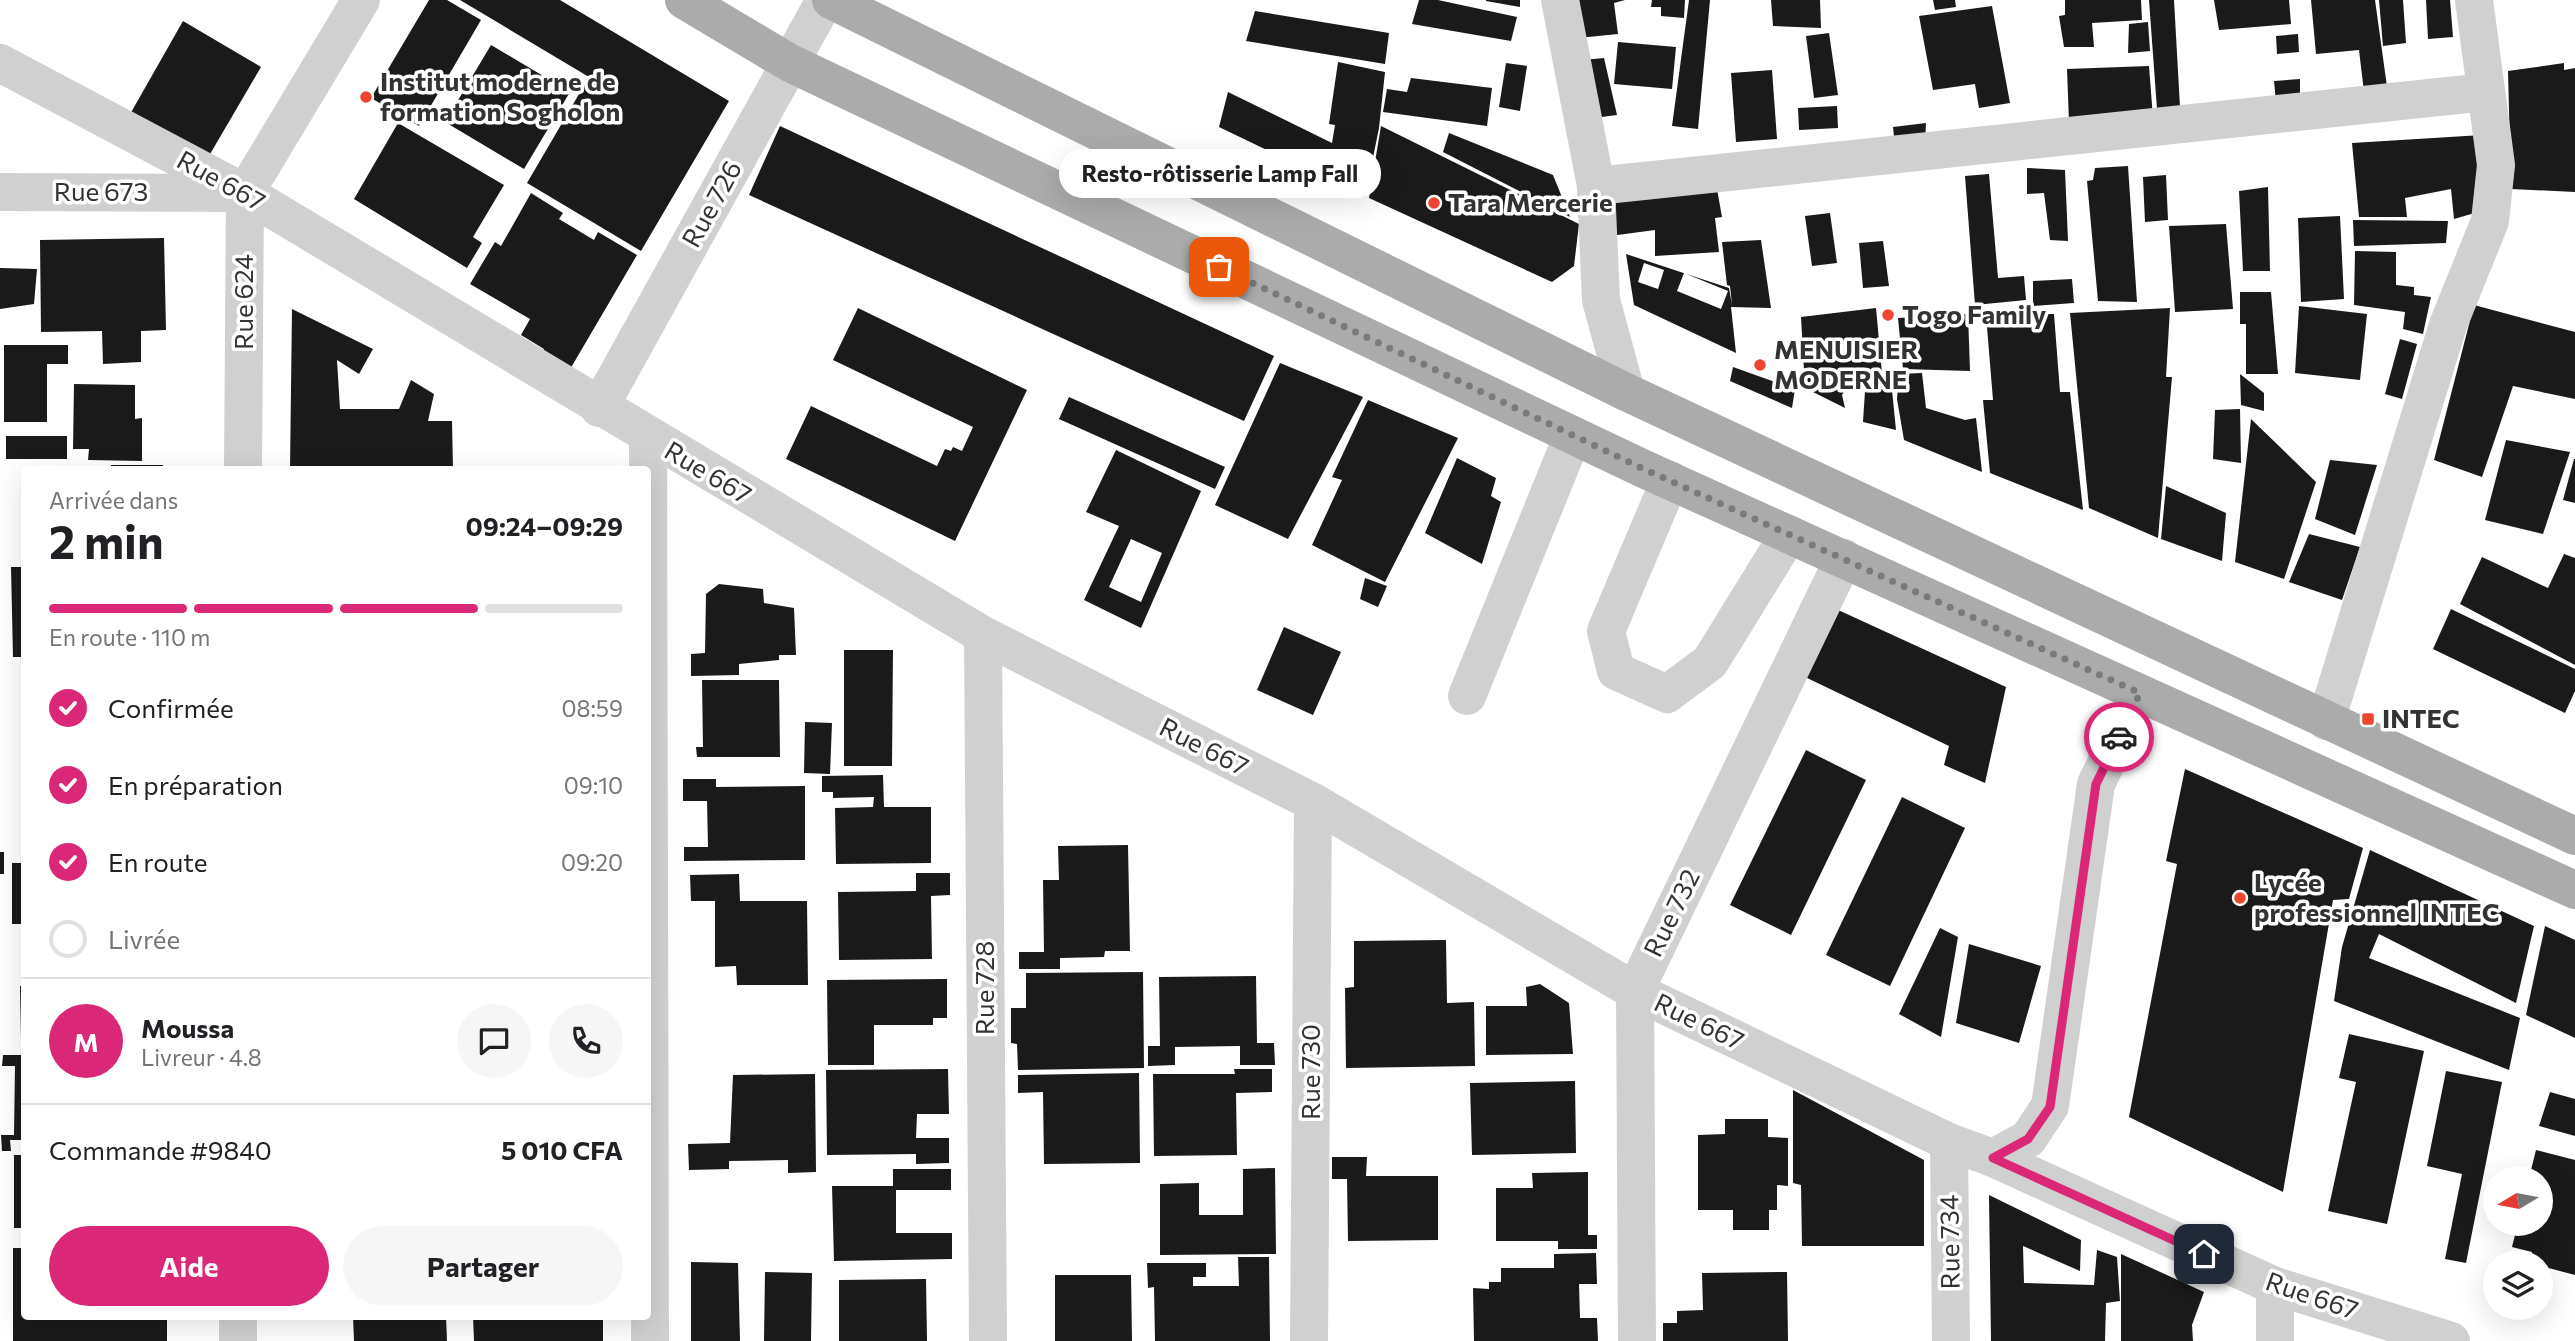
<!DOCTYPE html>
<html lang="fr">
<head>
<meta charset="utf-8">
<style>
	body { margin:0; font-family:Commissioner,sans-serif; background:#f6f6f6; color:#202124; height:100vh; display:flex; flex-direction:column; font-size:26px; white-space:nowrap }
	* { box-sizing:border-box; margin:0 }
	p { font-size:23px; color:#757577 }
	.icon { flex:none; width:38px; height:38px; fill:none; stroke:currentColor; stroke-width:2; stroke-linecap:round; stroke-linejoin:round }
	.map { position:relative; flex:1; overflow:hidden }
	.details { position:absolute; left:21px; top:466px; width:630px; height:854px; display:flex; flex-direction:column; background:#fff; border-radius:7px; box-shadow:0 7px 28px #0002 }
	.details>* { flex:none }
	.needle { width:46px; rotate:260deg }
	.fabs { position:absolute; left:2483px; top:1166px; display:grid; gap:14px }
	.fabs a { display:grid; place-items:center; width:70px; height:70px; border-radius:50%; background:#fff; box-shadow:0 7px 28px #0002; font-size:35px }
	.pin { position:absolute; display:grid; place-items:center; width:60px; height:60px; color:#fff; margin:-30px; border-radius:14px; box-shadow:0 4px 10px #0006 }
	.courier { position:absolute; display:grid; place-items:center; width:70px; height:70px; margin:-35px; border:5px solid #db2777; border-radius:50%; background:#fff; color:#222; box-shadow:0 2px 9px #0007 }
	.bubble { position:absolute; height:49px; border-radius:24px; background:#fff; box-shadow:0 7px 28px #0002; font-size:23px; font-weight:700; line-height:49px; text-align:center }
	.head em { font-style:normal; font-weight:700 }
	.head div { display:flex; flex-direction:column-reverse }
	.head { display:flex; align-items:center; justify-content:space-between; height:119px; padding:0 28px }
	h1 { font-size:46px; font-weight:700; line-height:52px }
	.bar { display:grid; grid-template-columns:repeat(4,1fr); gap:10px 7px; align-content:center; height:84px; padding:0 28px }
	.bar i { height:9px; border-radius:5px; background:#e0e0e0 }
	.bar .current { background:#db2777 }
	.bar p { grid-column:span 4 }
	.line { display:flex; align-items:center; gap:18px; padding:0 28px; border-top:2px solid #e0e0e0 }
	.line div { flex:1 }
	.round { display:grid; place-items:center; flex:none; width:74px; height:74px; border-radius:37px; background:#f6f6f6 }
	ol { padding:0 28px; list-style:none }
	li { display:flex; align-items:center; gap:21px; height:77px }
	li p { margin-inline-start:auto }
	li .icon { padding:7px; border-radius:50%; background:#db2777; color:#fff; stroke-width:4 }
	li:last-child { color:#757577 }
	li i { width:38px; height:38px; border:4px solid #e0e0e0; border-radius:50% }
	.primary-button { display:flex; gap:14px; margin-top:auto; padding:14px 28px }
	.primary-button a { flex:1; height:80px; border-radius:42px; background:#db2777; color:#fff; font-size:28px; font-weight:700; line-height:80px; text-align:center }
	.primary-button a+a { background:#f6f6f6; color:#202124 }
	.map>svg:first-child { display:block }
	.building { fill:#1a1a1a; fill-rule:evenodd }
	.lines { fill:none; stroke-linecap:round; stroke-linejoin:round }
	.minor { stroke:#d0d0d0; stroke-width:38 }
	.major { stroke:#ababab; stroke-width:38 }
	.done { stroke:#7a7a7a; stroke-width:7; stroke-dasharray:0 12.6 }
	.route { stroke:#db2777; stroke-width:9 }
	.poi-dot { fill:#ee4531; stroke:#fff; stroke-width:2.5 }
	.labels { text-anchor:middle; stroke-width:7; stroke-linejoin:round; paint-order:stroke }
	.poi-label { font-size:26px; font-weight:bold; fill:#333; stroke:#fff; text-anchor:start }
	.street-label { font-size:26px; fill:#333; stroke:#fff }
</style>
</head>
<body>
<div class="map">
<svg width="2575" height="1341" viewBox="0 0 2575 1341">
	<rect width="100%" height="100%" fill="#fff"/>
	<g class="building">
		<polygon points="429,0 447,0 481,20 419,126 371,98"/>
		<polygon points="460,0 560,0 729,101 641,251 527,183 589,77"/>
		<polygon points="1419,0 1438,0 1517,17 1511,41 1412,24"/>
		<polygon points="1486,0 1520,0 1520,7 1486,1"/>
		<polygon points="1573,0 1625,0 1614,3 1618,34 1578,38"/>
		<polygon points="1652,0 1685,0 1684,18 1661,16 1661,7 1651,7"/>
		<polygon points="1689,0 1710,0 1698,129 1672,126"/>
		<polygon points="1771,0 1820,0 1821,28 1773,26"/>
		<polygon points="1933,0 1955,0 1956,7 1935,10"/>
		<polygon points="2065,0 2141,0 2142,20 2092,23 2094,47 2064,47 2059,16 2065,15"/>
		<polygon points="2149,0 2174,0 2180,107 2157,109"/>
		<polygon points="2214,0 2289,0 2291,24 2219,30"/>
		<polygon points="2311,0 2375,0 2388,94 2364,92 2359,50 2316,54"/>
		<polygon points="2379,0 2403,0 2406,43 2383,46"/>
		<polygon points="2426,0 2450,0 2453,37 2428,39"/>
		<polygon points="1992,6 2010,103 1979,108 1975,84 1933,90 1919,16"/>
		<polygon points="1255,11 1389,33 1385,64 1246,41"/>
		<polygon points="183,21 261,67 206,161 129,116"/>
		<polygon points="2148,22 2150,51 2128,53 2129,24"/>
		<polygon points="1829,33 1838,95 1814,98 1806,36"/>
		<polygon points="2298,34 2299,52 2277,54 2276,36"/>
		<polygon points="1618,42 1676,47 1672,89 1614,84"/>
		<polygon points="491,45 570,92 524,169 445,122"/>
		<polygon points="1604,58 1617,115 1594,118 1583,60"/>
		<polygon points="1338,62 1385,72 1379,128 1365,197 1219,127 1228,92 1332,143 1335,125 1329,124"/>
		<polygon points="1506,63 1527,66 1520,111 1499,107"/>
		<polygon points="2564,63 2564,70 2575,68 2575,192 2511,189 2508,71"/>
		<polygon points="2149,66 2153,118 2069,123 2067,69"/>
		<polygon points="1772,70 1777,139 1736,142 1731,73"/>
		<polygon points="1411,78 1492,88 1487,126 1383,112 1387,89 1407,92"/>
		<polygon points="2300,79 2300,102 2276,102 2274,81"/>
		<polygon points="1837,106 1838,128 1799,130 1798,108"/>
		<polygon points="398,123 504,185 473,237 482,243 467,268 354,199"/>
		<polygon points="1926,123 1925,144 1895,146 1893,127"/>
		<polygon points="780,126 1274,356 1244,421 749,195"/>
		<polygon points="1381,126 1579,224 1574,266 1552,282 1369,198"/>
		<polygon points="1449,133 1553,175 1570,217 1443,152"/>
		<polygon points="2482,135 2485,210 2454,219 2451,189 2405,198 2407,217 2359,217 2352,143"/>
		<polygon points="1264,152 1285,161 1275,180 1253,170"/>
		<polygon points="2128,166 2137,302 2098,301 2087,181 2093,180 2095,168"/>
		<polygon points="2027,168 2065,170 2068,241 2050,240 2044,193 2027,194"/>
		<polygon points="1312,173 1332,183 1325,197 1306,187"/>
		<polygon points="1989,174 1998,278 2024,276 2026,300 1975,305 1965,176"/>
		<polygon points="2166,175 2168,220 2145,222 2143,177"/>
		<polygon points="2268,187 2270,271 2243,271 2239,191"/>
		<polygon points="1717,189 1722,217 1715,218 1719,252 1655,256 1655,230 1610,236 1606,203"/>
		<polygon points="531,193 563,213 559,219 594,240 598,232 637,255 569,371 541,354 544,349 521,335 530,319 470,284 495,242 501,246"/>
		<polygon points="1830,213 1837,263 1812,266 1805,216"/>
		<polygon points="2340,216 2344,299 2301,302 2298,218"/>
		<polygon points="2353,220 2448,221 2446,243 2354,246"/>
		<polygon points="2226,224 2233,309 2175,312 2169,226"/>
		<polygon points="164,238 166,330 141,331 141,362 103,364 102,331 41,332 40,240"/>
		<path d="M1761,240L1771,308L1731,307L1736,353L1634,305L1626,254L1729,288L1732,305L1730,286L1727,285L1722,242ZM1644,263L1664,270L1658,289L1638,282ZM1684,273L1728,291L1721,309L1677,291Z"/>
		<polygon points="1883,241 1889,286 1863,288 1859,243"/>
		<polygon points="2355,251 2396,252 2396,285 2414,287 2414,295 2431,297 2423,334 2403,329 2405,312 2354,305"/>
		<polygon points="0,268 37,269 34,304 0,309"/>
		<polygon points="2072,279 2074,303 2033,306 2033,281"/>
		<polygon points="2240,292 2271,292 2278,374 2246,374 2246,324 2240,324"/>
		<polygon points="2474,305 2575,332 2575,399 2513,386 2482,477 2434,460"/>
		<polygon points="2299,306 2367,314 2360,380 2295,373"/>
		<polygon points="858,308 1027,390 955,541 786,459 811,406 937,466 945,449 951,451 953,447 962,451 973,427 833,360"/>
		<polygon points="1876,308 1882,373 1852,379 1842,395 1845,408 1805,388 1801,317"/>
		<polygon points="2170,308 2166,377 2172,377 2158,538 2089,508 2070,313"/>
		<polygon points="292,309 373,349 359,374 337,360 340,409 399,409 411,380 434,394 428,421 452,421 453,469 290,469"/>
		<polygon points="1968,314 1970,371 1903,369 1898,318"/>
		<polygon points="2054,314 2060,392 2070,392 2083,510 1990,473 1983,400 1993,400 1986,315"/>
		<polygon points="2400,339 2417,344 2402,399 2385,394"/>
		<polygon points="4,345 68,345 68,364 47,364 47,422 4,422"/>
		<polygon points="1280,363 1363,397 1288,539 1215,505"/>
		<polygon points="1733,367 1795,389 1792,408 1730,381"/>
		<polygon points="1922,373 1926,408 1965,420 1976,418 1982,472 1904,440 1897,399 1899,374"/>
		<polygon points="2240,374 2264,393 2264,411 2241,405"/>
		<polygon points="1891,380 1896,430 1863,422 1865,391"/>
		<polygon points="74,384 135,385 135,419 142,418 142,461 88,460 89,449 73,449"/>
		<polygon points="1069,397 1225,467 1215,489 1059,419"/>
		<polygon points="1368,400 1458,438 1385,582 1312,545 1342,480 1332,477"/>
		<polygon points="2240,409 2241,463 2213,459 2215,410"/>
		<polygon points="2251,419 2316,482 2284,579 2235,562"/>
		<rect x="6" y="436" width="61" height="23"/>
		<polygon points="2506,440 2570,452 2543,534 2485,520"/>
		<path d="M1116,450L1201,491L1141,628L1084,600L1119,526L1086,512ZM1131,539L1162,553L1141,602L1109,587Z"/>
		<polygon points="1457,458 1496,478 1491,496 1501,502 1482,564 1425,533"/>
		<polygon points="2574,459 2575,459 2575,503 2563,500"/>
		<polygon points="2330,460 2377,465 2355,535 2315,519"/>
		<rect x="111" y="465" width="52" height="4"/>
		<polygon points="2166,486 2226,513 2222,561 2161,539"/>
		<polygon points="2309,534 2360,547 2342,600 2289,582"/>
		<polygon points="2564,554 2575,558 2575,665 2460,604 2482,557 2548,588"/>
		<polygon points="11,567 24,567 24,657 13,657"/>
		<polygon points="1365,578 1387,586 1378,607 1360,599"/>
		<polygon points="719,584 763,589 764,603 794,608 796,655 779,655 779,660 739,664 739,675 691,676 691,654 705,653 706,594"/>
		<polygon points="1836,609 2006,687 1985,783 1944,765 1949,746 1805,677"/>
		<polygon points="2451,609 2575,669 2575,691 2565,713 2433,649"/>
		<polygon points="1284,627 1341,652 1313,715 1257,690"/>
		<polygon points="844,650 893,650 892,766 844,766"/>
		<polygon points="702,680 779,680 780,757 697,757 696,747 703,747"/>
		<polygon points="805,722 832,723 830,774 804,773"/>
		<polygon points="1806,750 1866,780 1791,935 1730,905"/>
		<polygon points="2185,769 2363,848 2349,899 2333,900 2283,1192 2129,1117 2177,864 2166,861"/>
		<polygon points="883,775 884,807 931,807 931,863 836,864 835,808 873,807 874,797 833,798 833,792 822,792 822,776"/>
		<polygon points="683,779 716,779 716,787 805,786 805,860 684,861 684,847 708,847 707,801 683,801"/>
		<polygon points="1902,797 1965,828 1890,986 1826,955"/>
		<polygon points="1128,845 1130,951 1105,951 1104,957 1060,958 1060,969 1019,969 1019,952 1044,952 1043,880 1059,880 1058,846"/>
		<polygon points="2370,850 2534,926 2516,1003 2379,934 2369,958 2520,1018 2509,1070 2334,1001 2342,947"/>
		<rect x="0" y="852" width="4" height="22"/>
		<rect x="12" y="863" width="12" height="61"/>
		<polygon points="916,873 950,873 950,895 931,896 932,959 839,960 838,892 916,891"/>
		<polygon points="739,874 740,901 807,901 808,985 737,985 736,966 715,967 715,901 691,901 690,875"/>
		<polygon points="2545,926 2575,940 2575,1038 2526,1015"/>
		<polygon points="1940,928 1958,937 1941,1037 1899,1014"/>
		<polygon points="1446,940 1447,1003 1474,1002 1475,1066 1346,1068 1345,988 1354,987 1354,941"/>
		<polygon points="1969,944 2041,966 2019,1043 1956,1023"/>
		<polygon points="1143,972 1144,1068 1018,1070 1017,1044 1011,1043 1011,1008 1026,1008 1026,973"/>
		<polygon points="1256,976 1257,1043 1274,1043 1275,1065 1240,1065 1240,1046 1175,1047 1175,1065 1148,1066 1148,1046 1160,1046 1159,977"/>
		<polygon points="947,979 947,1018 933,1018 933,1025 874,1025 874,1065 828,1065 827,980"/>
		<polygon points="1540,984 1569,1003 1573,1054 1486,1055 1486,1006 1527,1006 1526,987"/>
		<polygon points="20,986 24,986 24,1039 21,1039"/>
		<polygon points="2349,1034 2424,1051 2387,1224 2328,1211 2356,1082 2339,1078"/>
		<polygon points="3,1055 24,1055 24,1140 10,1140 11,1151 2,1151 1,1135 14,1135 15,1066 2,1066"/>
		<polygon points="948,1069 949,1114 917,1114 916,1138 949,1138 949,1163 916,1164 916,1154 827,1155 826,1070"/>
		<polygon points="1234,1069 1272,1069 1272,1092 1236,1093 1237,1155 1154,1156 1153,1074 1235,1074"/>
		<polygon points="2446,1071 2502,1082 2466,1263 2445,1259 2462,1174 2427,1166"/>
		<polygon points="1139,1073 1140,1163 1044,1164 1043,1092 1018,1093 1018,1075"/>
		<polygon points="815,1074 816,1172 788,1173 788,1160 729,1161 729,1169 689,1170 688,1144 730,1143 733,1075"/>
		<polygon points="1575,1081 1576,1153 1472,1155 1470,1083"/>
		<polygon points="1793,1090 1924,1160 1924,1246 1802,1246 1801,1185 1793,1183"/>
		<polygon points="2550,1092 2575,1099 2575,1136 2539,1126"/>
		<polygon points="1725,1119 1768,1119 1768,1137 1788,1138 1788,1186 1777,1185 1777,1210 1769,1210 1769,1230 1733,1230 1733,1210 1698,1210 1698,1135 1725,1134"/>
		<polygon points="2536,1150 2575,1160 2575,1275 2541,1266 2541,1262 2530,1262 2532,1252 2512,1247 2518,1223 2541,1223 2541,1178 2529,1178"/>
		<rect x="14" y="1155" width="10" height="73"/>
		<polygon points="1332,1157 1367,1157 1366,1176 1438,1176 1438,1240 1348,1241 1347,1179 1332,1179"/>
		<polygon points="1275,1168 1276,1254 1160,1255 1160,1184 1199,1183 1199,1215 1243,1215 1243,1169"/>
		<polygon points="893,1169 951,1169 951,1190 896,1190 896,1233 952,1233 952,1259 834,1261 832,1186 893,1186"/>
		<polygon points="1588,1172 1588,1235 1597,1235 1597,1249 1558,1249 1558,1241 1496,1241 1496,1188 1533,1188 1532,1173"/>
		<polygon points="1989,1195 2081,1240 2080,1271 2023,1246 2024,1283 2094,1285 2097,1250 2117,1257 2120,1301 2106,1303 2105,1341 1991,1341"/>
		<polygon points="13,1248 24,1248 24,1316 167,1316 167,1341 13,1341"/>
		<polygon points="1596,1253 1597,1284 1579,1284 1580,1318 1597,1318 1598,1341 1474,1341 1473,1288 1489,1289 1489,1282 1501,1282 1501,1268 1554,1268 1554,1254"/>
		<polygon points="2121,1254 2204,1292 2192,1325 2193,1341 2121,1341"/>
		<polygon points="1238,1257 1269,1257 1270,1341 1155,1341 1154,1287 1148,1288 1147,1263 1206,1263 1206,1277 1193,1277 1193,1286 1239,1286"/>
		<polygon points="691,1262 738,1263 740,1341 691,1341"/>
		<polygon points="765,1272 812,1273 811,1341 764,1341"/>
		<polygon points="1787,1272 1788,1341 1663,1341 1663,1323 1677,1323 1677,1311 1703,1310 1702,1273"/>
		<polygon points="1055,1275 1131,1275 1132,1341 1055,1341"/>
		<polygon points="926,1279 927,1341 839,1341 839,1280"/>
		<polygon points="353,1316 446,1316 447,1341 354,1341"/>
		<polygon points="473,1316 603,1316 603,1341 474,1341"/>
	</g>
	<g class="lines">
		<g class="minor">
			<polyline points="1560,0 1596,186 1601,300 1626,392"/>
			<polyline points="0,63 245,193 983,635 1313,802 1635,991 1949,1142 1993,1158 2275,1286 2451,1341"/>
			<polyline points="1596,186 2486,92"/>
			<polyline points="0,192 239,193"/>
			<polyline points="599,408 825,0"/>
			<polyline points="648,437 650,1341"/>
			<polyline points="243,469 245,193 361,0"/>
			<polyline points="1670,480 1606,631 1616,671 1667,694 1710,662 1789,534"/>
			<polyline points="983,635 988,1341"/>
			<polyline points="1467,696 1573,435"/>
			<polyline points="2326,721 2448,325 2490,221 2496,165 2474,0"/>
			<polyline points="1949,1142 1951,1341"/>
			<polyline points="1993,1158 2028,1139 2050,1106 2096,784 2140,693"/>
			<polyline points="2275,1286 2275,1341"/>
			<polyline points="238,1341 238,1316"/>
			<polyline points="1309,1341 1313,802"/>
			<polyline points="1637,1341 1635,991 1844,558"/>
		</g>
		<g class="major">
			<polyline points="684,0 790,63 1644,469 2575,890"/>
			<polyline points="831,0 1626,392 2575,836"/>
		</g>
	</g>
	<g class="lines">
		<polyline class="done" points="1219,267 1644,469 2140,693 2119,737"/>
		<polyline class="route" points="2119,737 2096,784 2050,1107 2028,1139 1993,1158 2204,1254"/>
	</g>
	<g class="poi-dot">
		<circle cx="366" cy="97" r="7"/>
		<circle cx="1434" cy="203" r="7"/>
		<circle cx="1888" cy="315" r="7"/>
		<circle cx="1760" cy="365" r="7"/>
		<rect x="2361" y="712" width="14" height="14" rx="3.5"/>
		<circle cx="2240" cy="898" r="7"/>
	</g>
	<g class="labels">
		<g class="poi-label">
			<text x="380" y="91">Institut moderne de<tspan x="380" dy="30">formation Sogholon</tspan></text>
			<text x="1448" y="212">Tara Mercerie</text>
			<text x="1902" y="324">Togo Family</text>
			<text x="1774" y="359">MENUISIER<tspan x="1774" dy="30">MODERNE</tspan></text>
			<text x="2382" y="728">INTEC</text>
			<text x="2254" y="892">Lycée<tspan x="2254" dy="30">professionnel INTEC</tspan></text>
		</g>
		<g class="street-label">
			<text transform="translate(221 181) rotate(29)" y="9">Rue 667</text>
			<text x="101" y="201">Rue 673</text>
			<text transform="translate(712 204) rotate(-61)" y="9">Rue 726</text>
			<text transform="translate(244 302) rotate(-90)" y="9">Rue 624</text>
			<text transform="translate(708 473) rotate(31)" y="9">Rue 667</text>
			<text transform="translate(1204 747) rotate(27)" y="9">Rue 667</text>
			<text transform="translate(1672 913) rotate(-64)" y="9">Rue 732</text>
			<text transform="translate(985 988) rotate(-90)" y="9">Rue 728</text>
			<text transform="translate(1699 1022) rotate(26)" y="9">Rue 667</text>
			<text transform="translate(1311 1072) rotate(-90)" y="9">Rue 730</text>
			<text transform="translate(1950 1242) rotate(-91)" y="9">Rue 734</text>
			<text transform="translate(2312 1296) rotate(19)" y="9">Rue 667</text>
		</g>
	</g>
</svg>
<div class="fabs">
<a><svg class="needle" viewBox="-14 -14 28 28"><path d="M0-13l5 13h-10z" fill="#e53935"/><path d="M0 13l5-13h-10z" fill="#757577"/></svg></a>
<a><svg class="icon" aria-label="layers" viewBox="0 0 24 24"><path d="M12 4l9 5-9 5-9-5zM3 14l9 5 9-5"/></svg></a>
</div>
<div class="pin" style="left:1219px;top:267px;background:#ea580c"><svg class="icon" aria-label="bag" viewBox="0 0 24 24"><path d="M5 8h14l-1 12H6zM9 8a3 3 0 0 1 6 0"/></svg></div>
<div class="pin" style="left:2204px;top:1254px;background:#1f2937"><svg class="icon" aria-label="home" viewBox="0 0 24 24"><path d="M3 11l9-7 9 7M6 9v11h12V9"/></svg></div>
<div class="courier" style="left:2119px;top:737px"><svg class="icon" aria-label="car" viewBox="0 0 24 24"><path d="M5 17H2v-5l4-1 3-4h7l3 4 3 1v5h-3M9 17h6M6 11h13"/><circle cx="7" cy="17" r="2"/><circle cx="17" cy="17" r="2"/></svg></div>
<div class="bubble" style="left:1059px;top:149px;width:322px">Resto-rôtisserie Lamp Fall</div>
<section class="details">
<div class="head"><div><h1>2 min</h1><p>Arrivée dans</p></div><em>09:24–09:29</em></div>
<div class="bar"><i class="current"></i><i class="current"></i><i class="current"></i><i></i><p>En route · 110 m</p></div>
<ol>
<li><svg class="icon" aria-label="check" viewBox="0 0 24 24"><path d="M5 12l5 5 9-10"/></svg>Confirmée<p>08:59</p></li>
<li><svg class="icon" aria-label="check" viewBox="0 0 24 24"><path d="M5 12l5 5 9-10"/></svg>En préparation<p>09:10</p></li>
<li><svg class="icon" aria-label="check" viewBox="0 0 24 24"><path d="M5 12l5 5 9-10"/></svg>En route<p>09:20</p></li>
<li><i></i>Livrée</li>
</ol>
<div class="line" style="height:126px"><b class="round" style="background:#db2777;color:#fff">M</b><div><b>Moussa</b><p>Livreur · 4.8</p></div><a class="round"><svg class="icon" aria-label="chat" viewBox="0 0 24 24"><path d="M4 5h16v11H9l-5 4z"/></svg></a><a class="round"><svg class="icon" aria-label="phone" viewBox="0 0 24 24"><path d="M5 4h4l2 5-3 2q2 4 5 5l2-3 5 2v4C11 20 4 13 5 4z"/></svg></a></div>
<div class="line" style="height:91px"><div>Commande #9840</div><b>5 010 CFA</b></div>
<div class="primary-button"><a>Aide</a><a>Partager</a></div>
</section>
</div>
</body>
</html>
